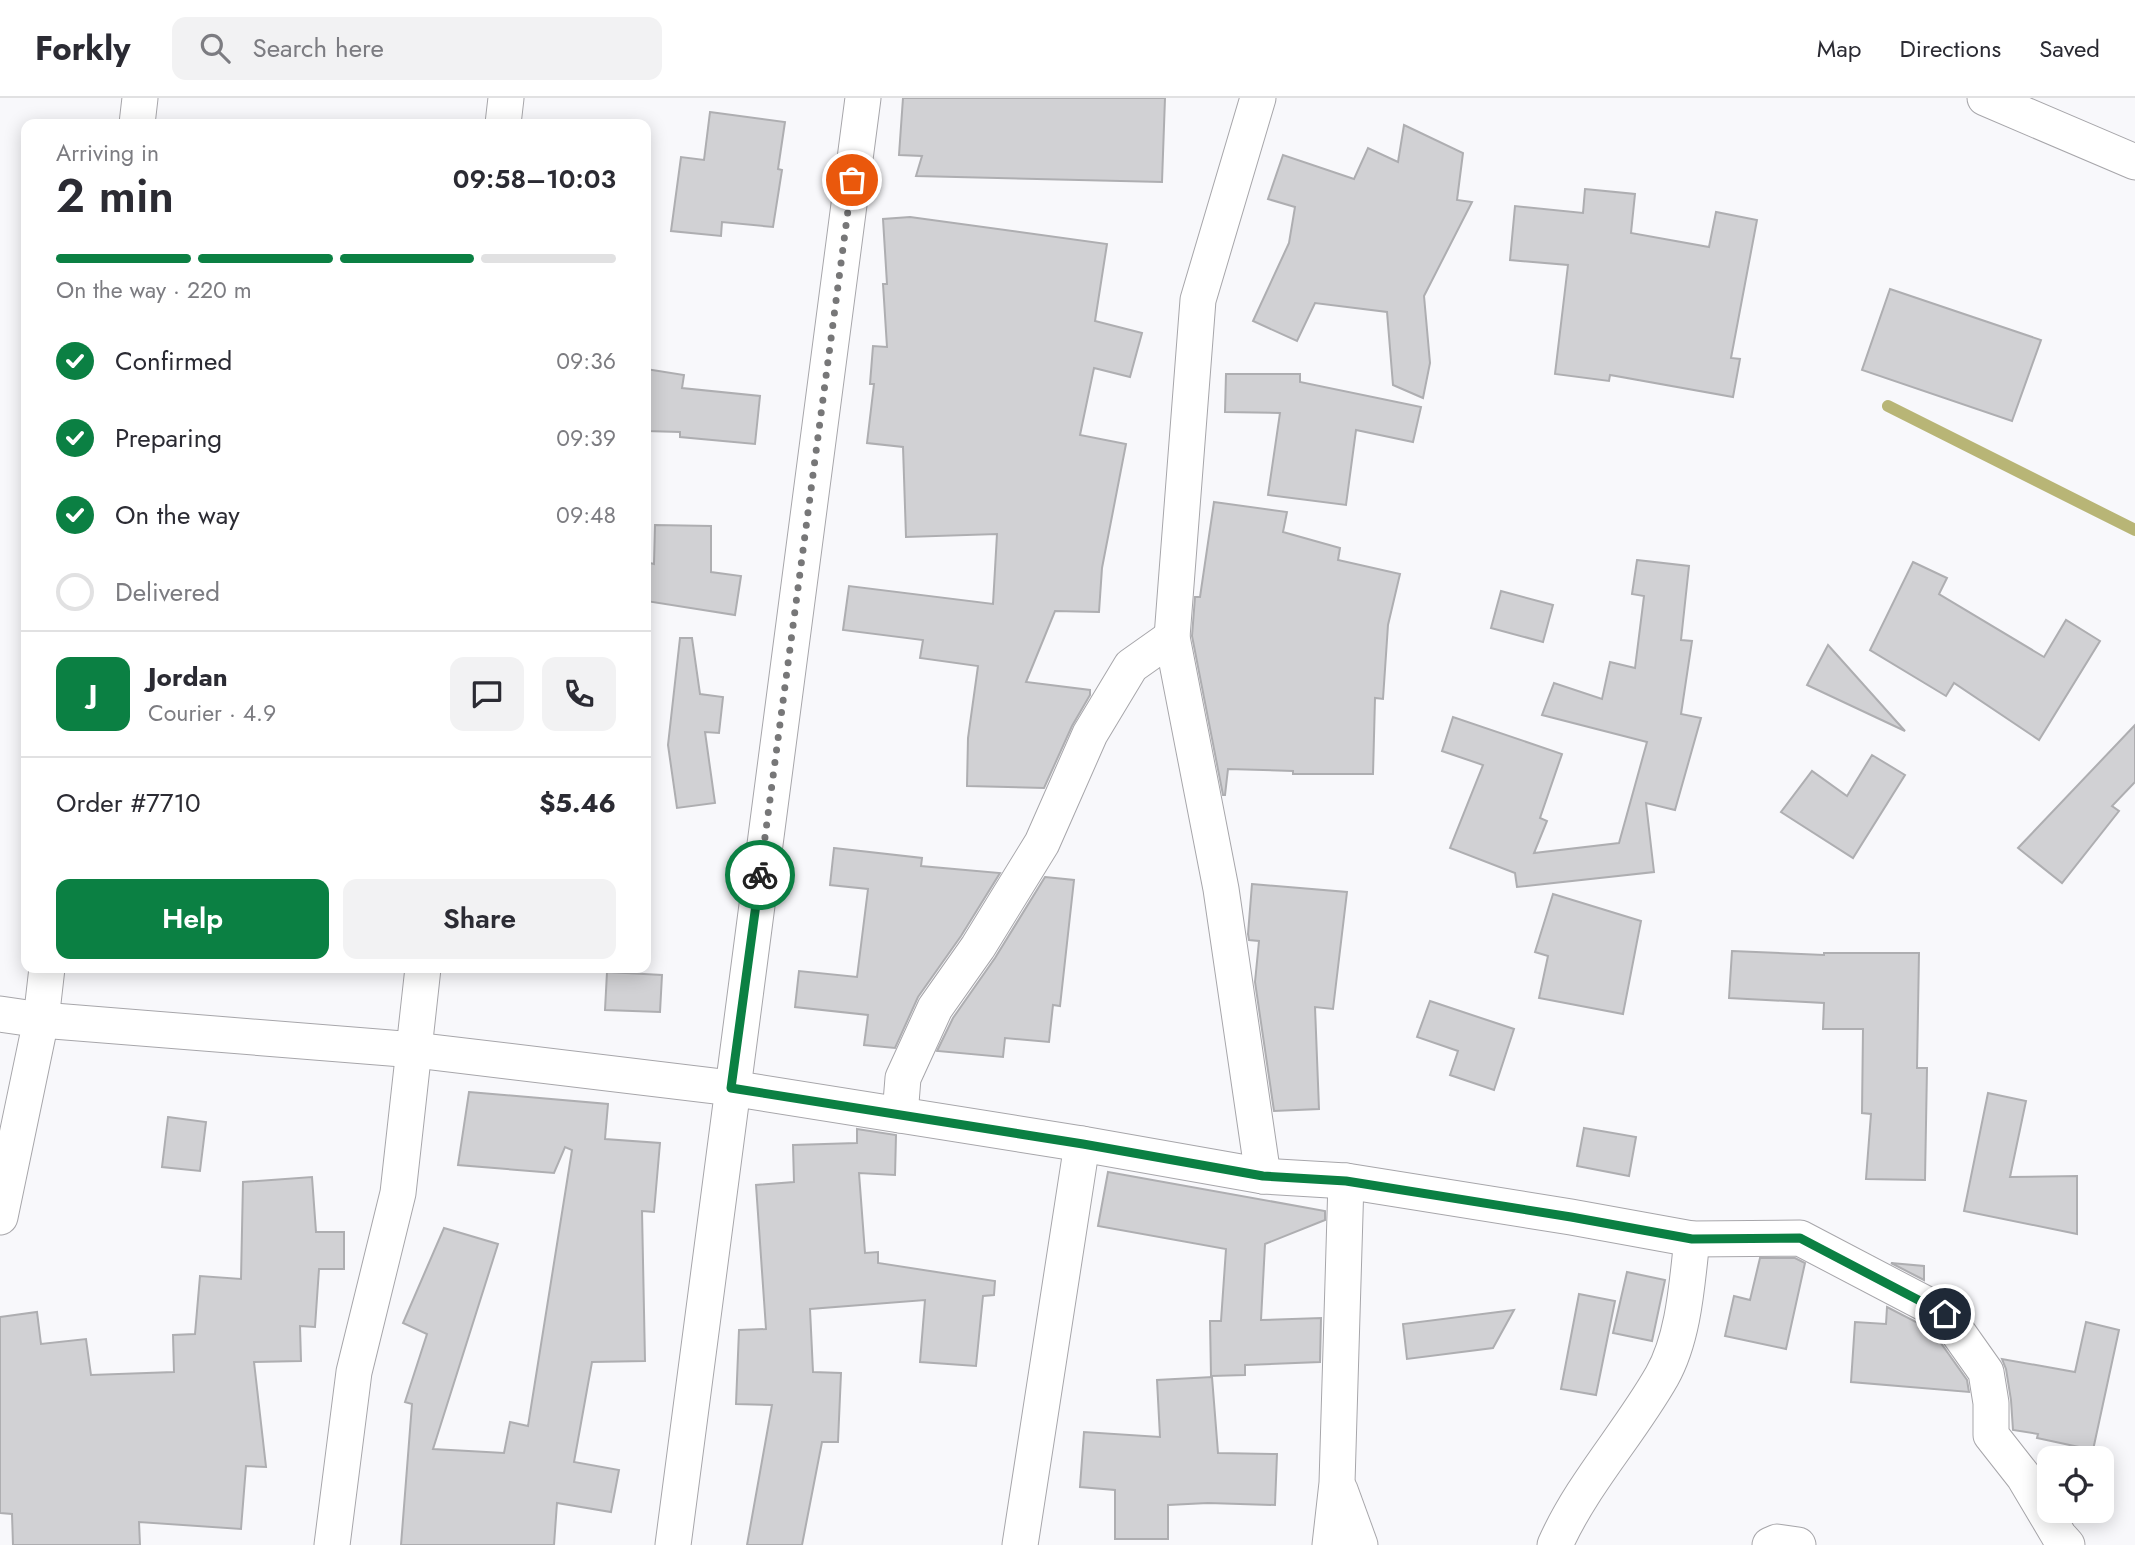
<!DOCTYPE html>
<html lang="en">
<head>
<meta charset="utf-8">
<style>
	body { margin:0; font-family:Jost,sans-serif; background:#f2f2f3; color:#2b2b33; height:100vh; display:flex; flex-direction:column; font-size:26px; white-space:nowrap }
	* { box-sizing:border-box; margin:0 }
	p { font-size:23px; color:#7c7c81 }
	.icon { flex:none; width:38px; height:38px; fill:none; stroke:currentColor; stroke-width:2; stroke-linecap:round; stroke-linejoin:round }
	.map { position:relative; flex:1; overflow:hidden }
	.drawer { position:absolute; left:21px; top:21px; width:630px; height:854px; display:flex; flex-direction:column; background:#fff; border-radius:14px; box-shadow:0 4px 18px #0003 }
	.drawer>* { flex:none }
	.tools { position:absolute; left:2037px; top:1348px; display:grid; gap:14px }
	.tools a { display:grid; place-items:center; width:77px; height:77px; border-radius:14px; background:#fff; box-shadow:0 4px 18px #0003; font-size:35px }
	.pin { position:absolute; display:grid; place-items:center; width:60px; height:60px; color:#fff; margin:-30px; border:4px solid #fff; border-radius:50%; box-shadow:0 2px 7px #0007 }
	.courier { position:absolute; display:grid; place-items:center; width:70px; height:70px; margin:-35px; border:5px solid #0b8043; border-radius:50%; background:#fff; color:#222; box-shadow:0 2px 9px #0007 }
	.head em { font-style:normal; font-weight:600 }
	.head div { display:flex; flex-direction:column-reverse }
	.head { display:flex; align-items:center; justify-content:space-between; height:119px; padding:0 35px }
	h1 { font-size:46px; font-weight:600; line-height:52px }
	.bar { display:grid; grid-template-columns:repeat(4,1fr); gap:10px 7px; align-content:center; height:84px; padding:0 35px }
	.bar i { height:9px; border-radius:5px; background:#e1e1e2 }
	.bar .current { background:#0b8043 }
	.bar p { grid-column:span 4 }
	.line { display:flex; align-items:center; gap:18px; padding:0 35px; border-top:2px solid #e1e1e2 }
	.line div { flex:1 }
	.round { display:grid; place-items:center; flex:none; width:74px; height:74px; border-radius:14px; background:#f2f2f3 }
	ol { padding:0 35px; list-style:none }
	li { display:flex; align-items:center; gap:21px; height:77px }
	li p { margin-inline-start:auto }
	li .icon { padding:7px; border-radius:50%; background:#0b8043; color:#fff; stroke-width:4 }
	li:last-child { color:#7c7c81 }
	li i { width:38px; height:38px; border:4px solid #e1e1e2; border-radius:50% }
	.action { display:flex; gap:14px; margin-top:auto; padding:14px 35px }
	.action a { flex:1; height:80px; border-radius:14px; background:#0b8043; color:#fff; font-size:28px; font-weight:600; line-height:80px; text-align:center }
	.action a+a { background:#f2f2f3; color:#2b2b33 }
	header { display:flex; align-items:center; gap:42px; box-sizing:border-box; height:98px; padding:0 35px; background:#fff; border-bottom:2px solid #e1e1e2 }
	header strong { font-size:33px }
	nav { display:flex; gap:38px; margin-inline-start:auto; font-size:24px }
	.search { width:490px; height:63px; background:#f2f2f3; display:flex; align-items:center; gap:18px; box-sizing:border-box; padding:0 24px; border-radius:14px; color:#7c7c81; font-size:26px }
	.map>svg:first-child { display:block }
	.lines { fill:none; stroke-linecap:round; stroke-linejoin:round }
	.stream { stroke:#b8b576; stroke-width:12 }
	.building { fill:#d1d1d4; stroke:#aeaeb1; stroke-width:2 }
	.street-casing { stroke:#a7a6aa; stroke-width:37 }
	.street { stroke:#fff; stroke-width:35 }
	.done { stroke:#777778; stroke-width:7; stroke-dasharray:0 12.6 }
	.route { stroke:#0b8043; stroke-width:9 }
</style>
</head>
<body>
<header>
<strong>Forkly</strong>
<div class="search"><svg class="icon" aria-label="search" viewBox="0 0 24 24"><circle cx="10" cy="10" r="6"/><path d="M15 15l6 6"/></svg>Search here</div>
<nav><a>Map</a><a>Directions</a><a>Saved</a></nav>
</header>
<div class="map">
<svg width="2135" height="1447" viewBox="0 0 2135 1447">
	<rect width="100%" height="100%" fill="#f8f8fb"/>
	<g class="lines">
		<polyline class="stream" points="1888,308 2135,432"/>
	</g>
	<g class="building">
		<polygon points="903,0 1165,0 1162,84 916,78 922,58 899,57"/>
		<polygon points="710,14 785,24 778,71 782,72 773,129 722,124 721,138 671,133 681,59 704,62"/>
		<polygon points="1404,27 1463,55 1457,102 1472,104 1424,198 1430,265 1423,300 1393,287 1387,214 1315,205 1297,243 1253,223 1289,145 1295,109 1268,101 1283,57 1354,81 1368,50 1398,64"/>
		<polygon points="1585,91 1635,96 1631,135 1709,149 1716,114 1757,122 1731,260 1740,261 1733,299 1610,277 1609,283 1555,276 1568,167 1510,162 1515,108 1583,115"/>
		<polygon points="910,119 1107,146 1095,223 1142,235 1130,279 1094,270 1080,337 1126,346 1102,470 1099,514 1055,513 1026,584 1090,592 1090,597 1072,628 1044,690 967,688 968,640 978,568 920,560 923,542 843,532 849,488 993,506 997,436 906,439 903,349 867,345 874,286 870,286 873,248 887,249 883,186 887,186 883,121"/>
		<polygon points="1890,191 2041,242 2012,323 1862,272"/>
		<polygon points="646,271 684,277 682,290 760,298 755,346 680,339 680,334 646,333"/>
		<polygon points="1226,276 1300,276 1300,284 1421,309 1413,344 1356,332 1346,407 1268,397 1280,315 1225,314"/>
		<polygon points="1214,404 1287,414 1283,434 1340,450 1338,462 1400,476 1388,527 1383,601 1375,600 1373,676 1293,676 1293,673 1228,671 1225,697 1223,697 1192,538 1195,499 1200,499"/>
		<polygon points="655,427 711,428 711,474 741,478 735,517 646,503 646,464 654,466"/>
		<polygon points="1637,462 1689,468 1681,542 1692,543 1681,616 1701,620 1675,712 1646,705 1654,774 1517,789 1515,775 1450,750 1483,667 1442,653 1453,619 1562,656 1540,720 1547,723 1534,755 1619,745 1647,644 1542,617 1554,585 1602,601 1610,564 1635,570 1644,498 1632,496"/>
		<polygon points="1913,464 1947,480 1939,496 2044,559 2066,522 2100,543 2039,642 1954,585 1946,598 1870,552"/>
		<polygon points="1501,493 1553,507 1543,544 1491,530"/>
		<polygon points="680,540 692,540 700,596 723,599 719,635 705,634 715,705 677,710 668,647"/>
		<polygon points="1828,547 1905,633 1807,587"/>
		<polygon points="2135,627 2135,684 2112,708 2119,713 2062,785 2018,750"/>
		<polygon points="1872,657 1905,677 1853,760 1781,714 1812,673 1847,698"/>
		<polygon points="834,750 922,760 921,768 1000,775 961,838 918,899 895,950 864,947 868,917 795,909 799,873 857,879 868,791 830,787"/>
		<polygon points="1045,779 1074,782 1060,908 1053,907 1049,944 1005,940 1003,959 937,953 953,920 995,860"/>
		<polygon points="1252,786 1347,794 1333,911 1315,909 1319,1011 1274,1013 1255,884 1259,843 1249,842 1248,836"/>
		<polygon points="1553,796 1641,823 1623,916 1539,900 1548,858 1535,854"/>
		<polygon points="1732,853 1824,857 1824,855 1919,855 1917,970 1927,970 1925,1082 1866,1081 1871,1016 1862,1015 1863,931 1823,931 1824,905 1729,900"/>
		<polygon points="607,874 662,877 660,914 605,912"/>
		<polygon points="1430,903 1514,931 1494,992 1450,977 1458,953 1417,939"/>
		<polygon points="469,994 608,1006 605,1041 660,1045 654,1114 642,1113 645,1263 592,1264 574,1364 619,1372 611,1414 557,1405 554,1447 401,1447 412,1306 405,1304 427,1236 403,1225 444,1130 498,1146 433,1351 504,1355 510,1324 528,1328 572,1052 565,1049 554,1075 458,1067"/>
		<polygon points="1988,995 2026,1003 2010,1079 2077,1078 2077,1136 1964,1113"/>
		<polygon points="168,1019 206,1024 200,1073 162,1069"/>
		<polygon points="1584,1030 1636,1039 1629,1078 1577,1068"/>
		<polygon points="857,1031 896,1037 895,1077 859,1075 865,1155 878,1154 878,1165 995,1183 994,1197 983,1198 976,1268 920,1264 925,1202 810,1211 813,1274 841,1275 838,1344 822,1344 802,1447 747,1447 772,1307 736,1306 739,1232 766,1231 756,1087 794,1084 793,1047 857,1045"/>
		<polygon points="1108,1074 1325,1113 1325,1122 1265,1146 1261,1222 1321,1220 1320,1264 1245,1267 1245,1277 1211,1278 1210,1223 1221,1223 1226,1151 1098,1128"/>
		<polygon points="312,1079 316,1134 344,1134 344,1171 319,1171 315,1229 300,1228 301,1263 254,1264 266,1369 246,1368 241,1431 139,1424 140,1447 13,1447 12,1416 0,1415 0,1219 37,1214 41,1246 86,1241 91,1277 174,1274 173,1237 195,1236 200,1178 241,1181 243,1084"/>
		<polygon points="1760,1160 1795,1160 1805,1165 1786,1251 1725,1238 1734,1198 1750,1202"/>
		<polygon points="1891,1165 1924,1168 1924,1182"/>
		<polygon points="1627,1174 1665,1182 1652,1243 1613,1235"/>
		<polygon points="1579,1196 1615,1203 1596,1297 1561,1291"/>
		<polygon points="1887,1209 1924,1228 1924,1233 1933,1234 1967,1282 1969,1294 1851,1284 1855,1224 1886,1226"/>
		<polygon points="1514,1212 1493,1250 1407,1261 1403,1226"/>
		<polygon points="2086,1224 2119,1232 2093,1352 2037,1340 2038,1336 2013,1332 2011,1302 2006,1271 2002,1261 2075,1274"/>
		<polygon points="1212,1279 1218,1355 1277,1356 1275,1407 1208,1405 1168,1407 1168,1441 1115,1441 1115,1392 1080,1389 1084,1334 1160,1339 1157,1282"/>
	</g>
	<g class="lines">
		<g class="street-casing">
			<g id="street">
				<polyline points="1258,0 1198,202 1172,539 1221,791 1263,1078"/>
				<polyline points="1985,0 2135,64"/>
				<polyline points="137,26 140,0"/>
				<polyline points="503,26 506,0"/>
				<polyline points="0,916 41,922 415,952 731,990 1082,1046 1263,1078 1346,1083 1571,1119 1692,1141 1800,1140 1945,1216 1986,1274 1991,1305 1991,1337 2024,1379 2059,1438 2067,1447"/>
				<polyline points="900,1017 903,980 935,910 978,849 1042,745 1090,636 1131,568 1172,539"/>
				<polyline points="0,1119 41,922 47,870"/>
				<polyline points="1340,1392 1360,1447"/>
				<polyline points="332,1447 354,1274 398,1095 423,870"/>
				<polyline points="673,1447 863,0"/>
				<polyline points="1020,1447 1082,1046"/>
				<polyline points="1330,1447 1337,1385 1346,1083"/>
				<path d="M1555,1447C1582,1386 1629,1336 1662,1278C1684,1239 1687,1185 1692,1141"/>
				<polyline points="1770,1447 1777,1444 1798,1447"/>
			</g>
		</g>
		<use href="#street" class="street"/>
	</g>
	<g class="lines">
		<polyline class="done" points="760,777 852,82"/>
		<polyline class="route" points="760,777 731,990 1083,1046 1263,1078 1346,1083 1571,1119 1692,1141 1800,1140 1945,1216"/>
	</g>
</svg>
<div class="tools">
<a><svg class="icon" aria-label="locate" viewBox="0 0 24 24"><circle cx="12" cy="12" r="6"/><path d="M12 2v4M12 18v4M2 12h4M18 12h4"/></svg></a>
</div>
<div class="pin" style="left:852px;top:82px;background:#ea580c"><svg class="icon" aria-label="bag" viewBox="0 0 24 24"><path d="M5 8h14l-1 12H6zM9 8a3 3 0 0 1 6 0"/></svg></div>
<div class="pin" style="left:1945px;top:1216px;background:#1f2937"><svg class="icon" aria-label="home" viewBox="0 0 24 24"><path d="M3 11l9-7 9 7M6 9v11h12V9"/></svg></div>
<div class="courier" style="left:760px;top:777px"><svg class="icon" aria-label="bike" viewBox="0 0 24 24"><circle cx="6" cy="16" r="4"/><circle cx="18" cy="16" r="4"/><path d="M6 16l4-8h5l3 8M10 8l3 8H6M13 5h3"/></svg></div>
<section class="drawer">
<div class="head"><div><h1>2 min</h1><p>Arriving in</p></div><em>09:58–10:03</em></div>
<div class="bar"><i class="current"></i><i class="current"></i><i class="current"></i><i></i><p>On the way · 220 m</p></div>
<ol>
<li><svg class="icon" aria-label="check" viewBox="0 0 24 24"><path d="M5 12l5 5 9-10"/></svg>Confirmed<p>09:36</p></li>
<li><svg class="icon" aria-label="check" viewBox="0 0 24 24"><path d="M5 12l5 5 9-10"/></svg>Preparing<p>09:39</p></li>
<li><svg class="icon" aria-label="check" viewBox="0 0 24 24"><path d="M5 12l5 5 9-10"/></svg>On the way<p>09:48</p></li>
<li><i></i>Delivered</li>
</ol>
<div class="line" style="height:126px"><b class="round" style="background:#0b8043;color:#fff">J</b><div><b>Jordan</b><p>Courier · 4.9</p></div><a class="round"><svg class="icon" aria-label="chat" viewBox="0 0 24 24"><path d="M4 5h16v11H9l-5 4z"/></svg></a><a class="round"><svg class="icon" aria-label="phone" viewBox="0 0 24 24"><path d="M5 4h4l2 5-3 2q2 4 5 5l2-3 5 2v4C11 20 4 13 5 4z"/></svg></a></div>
<div class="line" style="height:91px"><div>Order #7710</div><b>$5.46</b></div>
<div class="action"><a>Help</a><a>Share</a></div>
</section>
</div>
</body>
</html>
